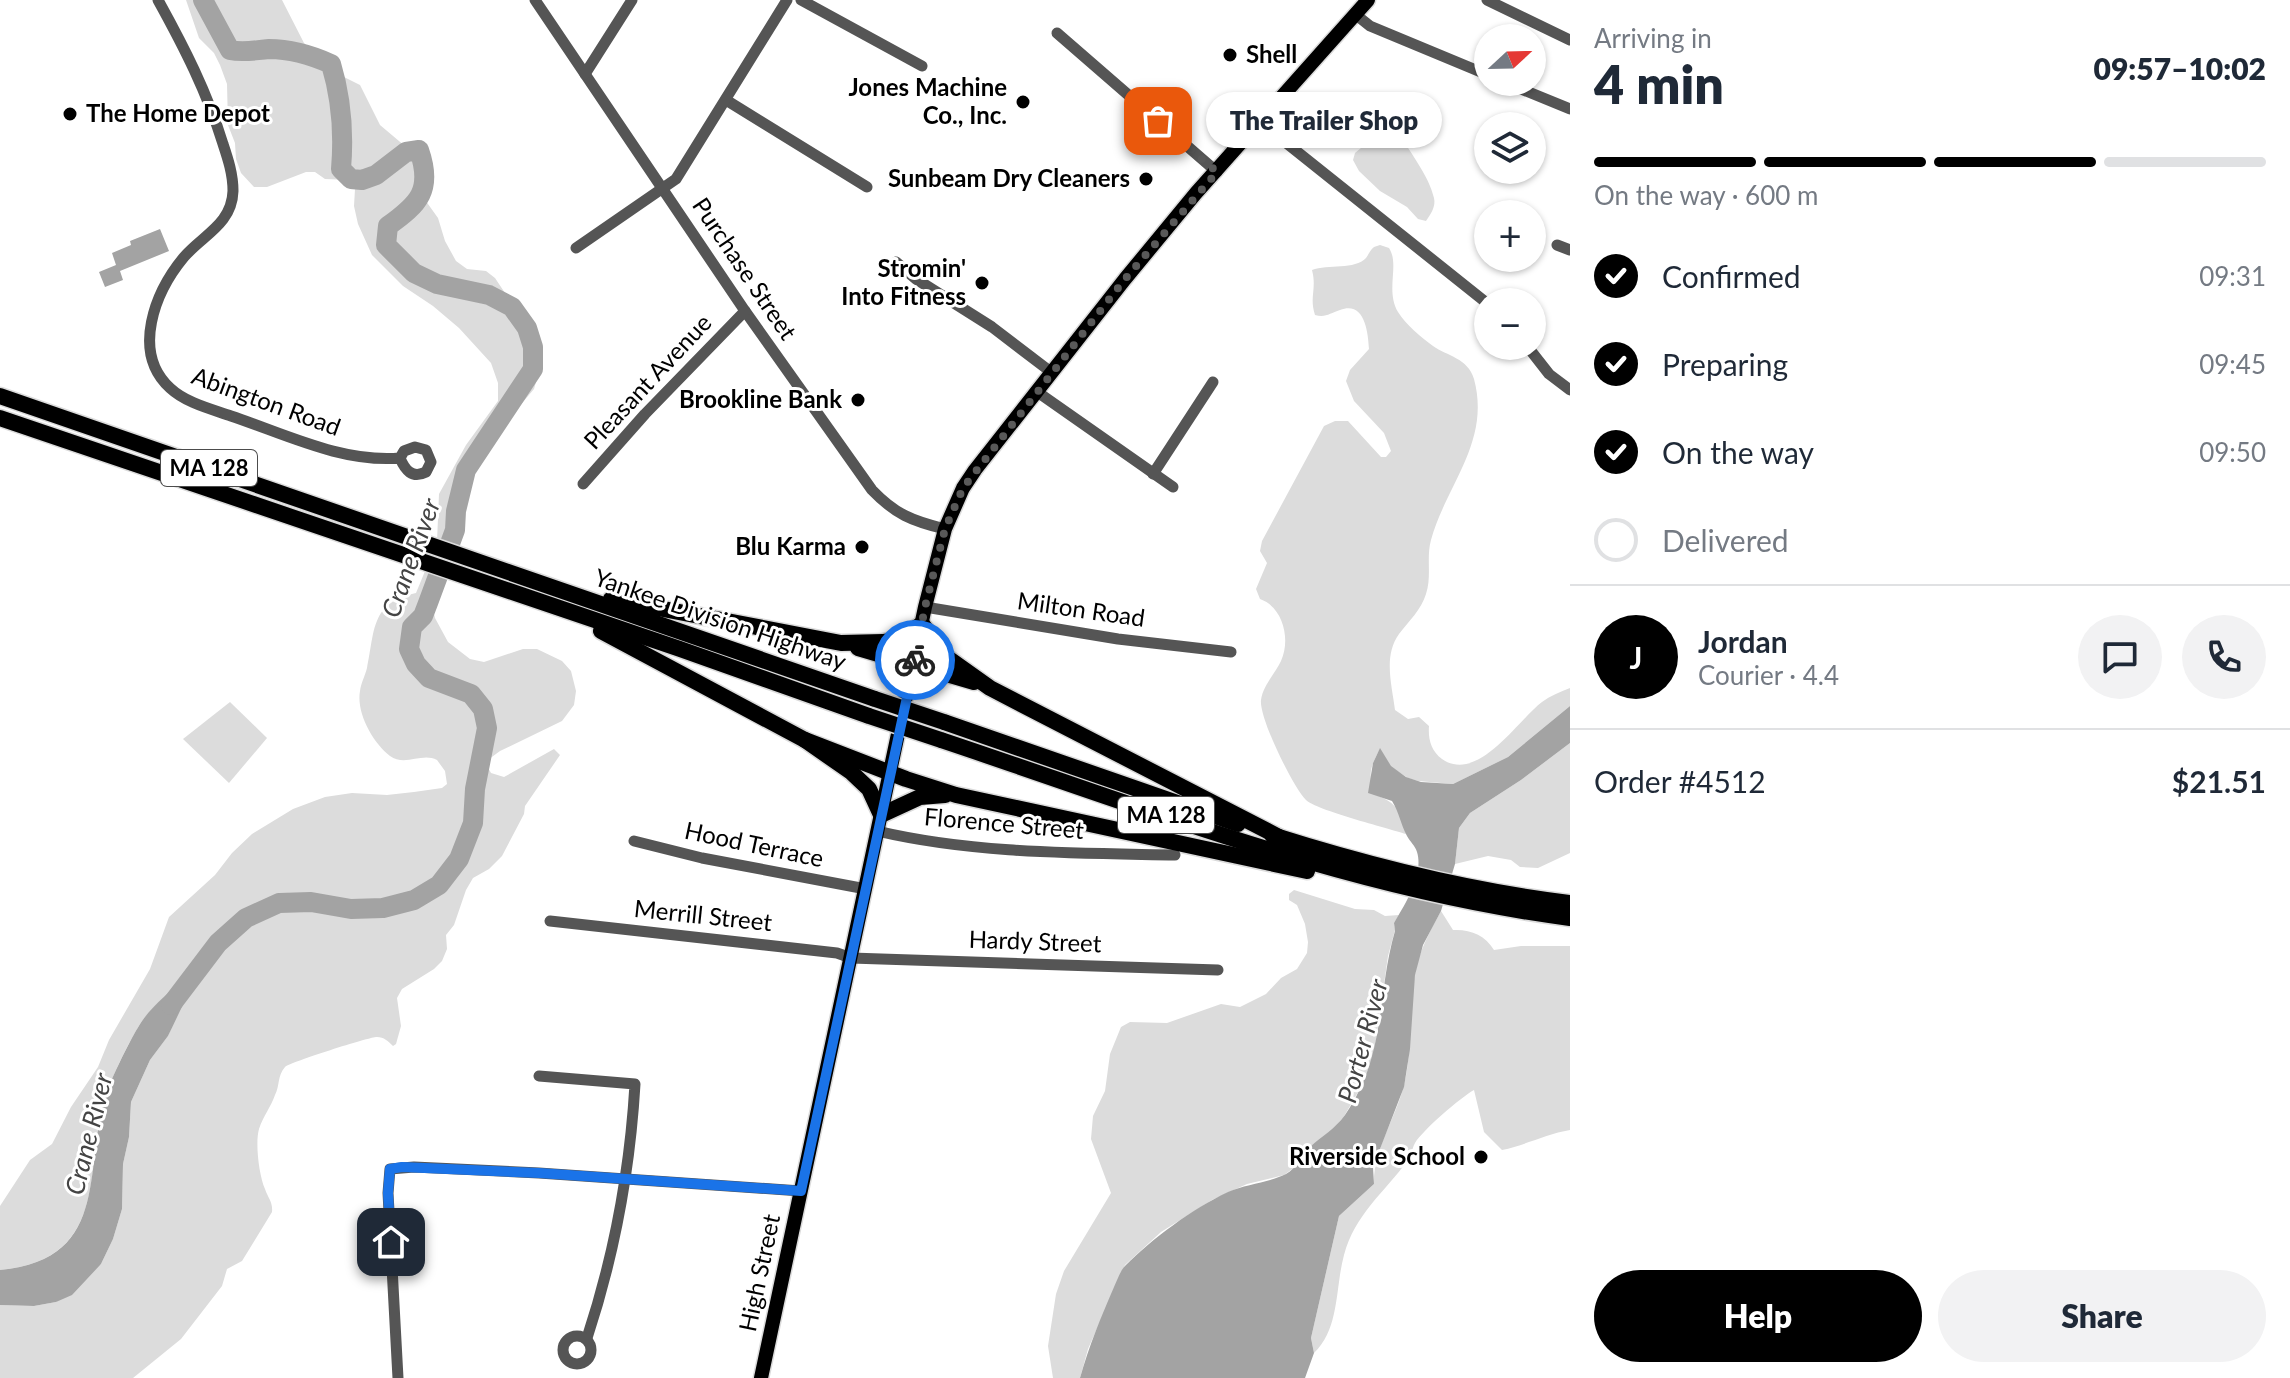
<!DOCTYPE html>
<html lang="en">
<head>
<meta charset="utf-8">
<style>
	body { margin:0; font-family:Lato,sans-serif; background:#f2f2f3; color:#1f2937; height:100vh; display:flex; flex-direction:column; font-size:30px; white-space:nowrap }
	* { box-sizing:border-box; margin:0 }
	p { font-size:26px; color:#747a83 }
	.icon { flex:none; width:44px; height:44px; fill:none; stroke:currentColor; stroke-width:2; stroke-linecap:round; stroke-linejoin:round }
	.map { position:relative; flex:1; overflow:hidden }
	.details { display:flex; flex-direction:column; background:#fff; width:720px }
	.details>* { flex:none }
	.needle { width:52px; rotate:68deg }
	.fabs { position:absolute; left:1474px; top:24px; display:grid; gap:16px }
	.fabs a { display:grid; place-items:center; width:72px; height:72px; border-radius:50%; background:#fff; box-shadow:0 2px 6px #0004; font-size:40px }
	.pin { position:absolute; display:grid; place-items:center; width:68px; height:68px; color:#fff; margin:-34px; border-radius:16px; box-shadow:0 4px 12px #0006 }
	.courier { position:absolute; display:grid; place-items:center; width:80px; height:80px; margin:-40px; border:6px solid #1a73e8; border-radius:50%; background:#fff; color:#222; box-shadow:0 2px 10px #0007 }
	.bubble { position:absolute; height:56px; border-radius:28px; background:#fff; box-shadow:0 2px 6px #0004; font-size:26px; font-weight:800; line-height:56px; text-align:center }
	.summary em { font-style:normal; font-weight:800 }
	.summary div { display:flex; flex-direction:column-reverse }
	.summary { display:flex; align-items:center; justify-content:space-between; height:136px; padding:0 24px }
	h1 { font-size:52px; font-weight:800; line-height:60px }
	.bar { display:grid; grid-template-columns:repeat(4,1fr); gap:12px 8px; align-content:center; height:96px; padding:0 24px }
	.bar i { height:10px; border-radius:6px; background:#e0e1e3 }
	.bar .on { background:#000 }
	.bar p { grid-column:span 4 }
	.line { display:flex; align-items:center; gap:20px; padding:0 24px; border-top:2px solid #e0e1e3 }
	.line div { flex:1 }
	.round { display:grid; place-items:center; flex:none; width:84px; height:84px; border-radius:42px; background:#f2f2f3 }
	ol { padding:0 24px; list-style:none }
	li { display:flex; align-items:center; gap:24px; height:88px }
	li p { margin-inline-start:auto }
	li .icon { padding:8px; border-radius:50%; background:#000; color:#fff; stroke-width:4 }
	li:last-child { color:#747a83 }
	li i { width:44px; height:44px; border:4px solid #e0e1e3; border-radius:50% }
	.primary-button { display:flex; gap:16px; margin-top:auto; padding:16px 24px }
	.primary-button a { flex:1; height:92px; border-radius:48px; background:#000; color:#fff; font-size:32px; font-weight:800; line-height:92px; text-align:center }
	.primary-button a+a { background:#f2f2f3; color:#1f2937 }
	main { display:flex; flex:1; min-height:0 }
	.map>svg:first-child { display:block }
	.green { fill:#dcdcdc }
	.water { fill:#a3a3a3 }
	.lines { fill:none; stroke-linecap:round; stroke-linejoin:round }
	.river { stroke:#a3a3a3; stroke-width:20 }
	.major-casing { stroke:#dbdbdb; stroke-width:17 }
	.highway-casing { stroke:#dbdbdb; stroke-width:19 }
	.minor { stroke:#555; stroke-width:11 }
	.major { stroke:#000; stroke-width:14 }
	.highway { stroke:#000; stroke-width:16 }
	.highway-bridge-casing { stroke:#dbdbdb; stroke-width:19; stroke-linecap:butt }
	.highway-bridge { stroke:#000; stroke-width:16 }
	.done { stroke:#595959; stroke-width:8; stroke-dasharray:0 14.4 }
	.route { stroke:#1a73e8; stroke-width:10 }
	.poi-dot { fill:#000; stroke:#fff; stroke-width:3 }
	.labels { text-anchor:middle; stroke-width:6; stroke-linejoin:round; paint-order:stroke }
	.shield { fill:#fff; stroke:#4c4c4c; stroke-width:2 }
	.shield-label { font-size:22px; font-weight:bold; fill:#000 }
	.poi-label { font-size:24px; font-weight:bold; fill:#000; stroke:#fff; text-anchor:end }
	.street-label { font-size:24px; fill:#000; stroke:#fff }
	.water-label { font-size:26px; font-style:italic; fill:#444; stroke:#fff }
</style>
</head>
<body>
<main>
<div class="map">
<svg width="1570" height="1378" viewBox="0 0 1570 1378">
	<rect width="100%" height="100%" fill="#fff"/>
	<g class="green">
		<path d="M186,0H282L304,43L313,51L332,60L338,74L360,85L380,125L412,152L418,162V181L423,197L438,218L445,241L456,261L467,269L486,271L495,278L509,299L525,314L538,341L540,368L534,389L491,440L470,475L460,508L462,515L460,528L449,553L444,573L434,591L432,605L435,618L448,642L470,659L484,662L523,649H537L562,661L571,671L576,691L574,705L562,721L500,751L485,762L491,773L504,777L554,749L560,755L525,806L524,814L502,856L489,869L473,878L466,890L454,925L446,935L447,949L442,961L434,969L402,989L397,998L401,1026L396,1044L393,1046C388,1041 384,1037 377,1037C369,1037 291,1062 285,1067C277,1076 280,1086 275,1095C271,1107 263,1116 259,1129C255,1143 259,1175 265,1189C268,1198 273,1202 272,1212L242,1261L227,1269L222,1286L181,1339L133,1378H0V1305L34,1306L56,1302L101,1264L113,1239L122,1209L123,1164L129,1137L131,1102L150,1060L168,1036L179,1009L188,998L185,978C171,991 153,1006 142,1021C131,1038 116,1068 109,1087C81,1162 115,1259 0,1270V1206L30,1160L52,1144L71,1107L98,1067L109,1040L150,969L169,917L215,875L232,853L252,834L293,809L325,797L352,793L387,795L414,792L442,788L447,784L445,771L437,760C422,752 405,767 390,756C373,743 356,713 360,691C361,683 365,676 367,668C375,632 370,602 416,593L437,542L439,494L466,445L498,401V383L491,363L459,328L433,306L403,286L372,255L358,224L354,206L355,189L349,180L325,179L315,172H306L267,187H254L241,173L236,159L235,143L228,125L227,84L220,65L214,53L199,38Z"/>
		<path d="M1380,132L1400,135C1411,154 1429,176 1434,198C1436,206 1431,214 1426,221L1418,219L1407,207L1380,191L1359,171L1353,160L1355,153Z"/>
		<path d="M1380,245L1389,248C1400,265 1385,290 1398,312C1406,325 1421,337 1433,346C1447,356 1468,358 1474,379C1491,442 1446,485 1431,540C1426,558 1432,576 1426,594C1421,610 1409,621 1399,634C1383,656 1392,685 1395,710L1408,719L1419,717L1429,726C1428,739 1431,751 1442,759C1478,784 1518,720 1542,702C1550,696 1560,692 1570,688V706L1508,757L1453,784L1418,781L1408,778L1391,767L1380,749C1370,767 1367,776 1376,795C1399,804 1400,812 1406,834C1387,828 1316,810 1306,800C1293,787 1259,718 1261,700C1263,685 1275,674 1281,661C1291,639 1283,607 1260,599L1256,589L1267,563L1260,551L1262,541L1324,426L1335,421H1348L1381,457H1386L1391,451L1384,433L1354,401L1346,381L1350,370L1369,349C1368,330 1364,301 1340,310C1330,313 1326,318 1315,315C1309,297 1317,289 1312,270C1328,264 1355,270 1366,258C1369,254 1370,250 1374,247Z"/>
		<polygon points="230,702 267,738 229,783 183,739"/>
		<polygon points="1570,743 1570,853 1538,868 1520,867 1511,860 1488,856 1455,864 1459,828 1470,813 1521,780"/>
		<polygon points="1294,890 1355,909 1374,910 1385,916 1399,915 1394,923 1395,930 1388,956 1374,1054 1361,1087 1343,1118 1329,1134 1306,1150 1295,1167 1284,1175 1247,1184 1212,1200 1161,1232 1125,1265 1088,1349 1080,1378 1053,1378 1048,1346 1056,1294 1064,1271 1111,1193 1091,1139 1093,1116 1105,1091 1110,1054 1121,1027 1130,1022 1167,1023 1221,1004 1240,1007 1266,994 1281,978 1297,969 1307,953 1308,942 1305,924 1297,905 1289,900 1289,894"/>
		<path d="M1441,911L1453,930C1470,929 1485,935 1494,950L1521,946H1570V1130C1546,1134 1526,1145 1502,1150L1484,1132L1474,1090C1461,1097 1423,1130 1415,1143C1412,1148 1412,1155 1408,1160C1384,1193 1355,1214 1344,1255C1335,1288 1340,1328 1314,1353L1311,1338L1339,1216L1374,1184C1373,1150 1396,1118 1404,1085C1413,1048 1408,1010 1415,974C1419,951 1430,931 1441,911Z"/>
	</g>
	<g class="water">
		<polygon points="160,229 169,251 120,271 123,280 105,287 99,272 116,265 112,253 131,245 130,241"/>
		<path d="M1570,706V743L1521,780L1470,813L1459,828L1455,864L1441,911L1423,945L1415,975L1410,1049L1404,1087L1373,1167L1374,1184L1339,1216L1311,1338L1314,1353L1305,1378H1080C1089,1346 1101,1317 1114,1287C1117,1281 1120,1271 1125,1266C1153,1238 1192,1209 1228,1192C1246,1184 1268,1183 1286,1174C1297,1168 1301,1156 1310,1147C1322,1136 1335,1129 1345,1115C1387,1054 1376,997 1395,931L1394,923C1405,904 1424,875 1417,852C1415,845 1410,842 1407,836C1401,825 1399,812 1392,801L1368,793L1373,763L1380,748L1391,766L1406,777L1421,782L1453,784L1508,757Z"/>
		<path d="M185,978L190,990L168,1036L150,1060L131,1102L129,1137L123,1164L122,1209L113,1239L101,1264L72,1295L56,1302L34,1306L0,1305V1270C116,1259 80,1162 109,1086C116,1069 132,1036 142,1021C153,1005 171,991 185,978Z"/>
	</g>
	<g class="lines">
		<path class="river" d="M171,1005L218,943L246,918L279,903L311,902L351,909L383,908L414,900L439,885L459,859L473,823L475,789L487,728L483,709L471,694L429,678L416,664L409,649L412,627L423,616L428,603L455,530L456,511L466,470L533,369V347L527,328L512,307L489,295L437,284L414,273L386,245L388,226C419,204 433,190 419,150L406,152L376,175L362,180L351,179L341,169C344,134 341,97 331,64C311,55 291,49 269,49C255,50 244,53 230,50L203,0"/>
		<g class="major-casing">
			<polyline id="major" points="761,1378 925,607 945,529 963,488 975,470 1125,279 1196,193 1368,0"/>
		</g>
		<g class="highway-casing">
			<g id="highway">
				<polyline points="0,396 875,699"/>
				<polyline points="0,418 680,649 869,716"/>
				<polyline points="611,599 841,643 883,642 899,639 922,624 945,656 990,688 1281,838"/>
				<polyline points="601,631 805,740 851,772 869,789 881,815 920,797 945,795"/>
				<polyline points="858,648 974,682"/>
				<polyline points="944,722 1238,824"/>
				<polyline points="805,740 906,779 956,795 1307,871"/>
				<path d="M941,740C1148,809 1352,890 1570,918"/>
				<path d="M1272,835C1370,866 1468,891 1570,903"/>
			</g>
		</g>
		<g class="minor">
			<path d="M158,0C184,47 207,92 223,144C228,159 233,174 233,191C232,224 203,235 184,257C155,292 131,352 170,388C186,403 211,409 231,416C285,434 342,463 400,458L404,451L415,447L426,450L431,462L426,472C412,479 405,470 400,458"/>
			<path d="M535,0L745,311L872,490C895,514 912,521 945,529"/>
			<polyline points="801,0 922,66"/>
			<polyline points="1487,0 1570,40"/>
			<polyline points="1355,14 1370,26 1488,75"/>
			<polyline points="1057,33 1217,172"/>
			<polyline points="585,74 632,0"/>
			<polyline points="1504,82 1570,109"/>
			<polyline points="726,100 867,187"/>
			<polyline points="1260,122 1488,304"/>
			<polyline points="1557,245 1570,250"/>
			<polyline points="576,248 676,179 787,0"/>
			<polyline points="896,262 916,279 992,327 1051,372"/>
			<polyline points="1527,346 1549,374 1570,390"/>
			<polyline points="1036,391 1173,487"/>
			<polyline points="1153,474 1213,382"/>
			<polyline points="583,484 645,414 745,311"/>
			<polyline points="925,607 1118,639 1231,652"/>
			<path d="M877,831C975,854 1076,853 1175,855"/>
			<polyline points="634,841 702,858 866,889"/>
			<polyline points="550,921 837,953 851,958 1218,970"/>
			<path d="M539,1076L635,1084C630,1170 614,1256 587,1338"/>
			<circle cx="577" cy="1350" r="14"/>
			<polyline points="398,1378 388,1193 390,1169 414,1167 539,1173 801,1191"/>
		</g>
		<use href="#major" class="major"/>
		<use href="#highway" class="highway"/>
		<g class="highway-bridge-casing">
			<g id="highway-bridge">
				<polyline points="875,699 944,722"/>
				<polyline points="869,716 941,740"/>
			</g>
		</g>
		<use href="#highway-bridge" class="highway-bridge"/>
	</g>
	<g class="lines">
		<polyline class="done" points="915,660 925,607 945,529 963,488 1125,279 1217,172 1158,121"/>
		<polyline class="route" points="391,1242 388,1193 390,1169 402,1167 539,1173 801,1191 915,660"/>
	</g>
	<g class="poi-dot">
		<circle cx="1230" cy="55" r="8"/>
		<circle cx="1023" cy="102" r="8"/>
		<circle cx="70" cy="114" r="8"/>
		<circle cx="1146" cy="179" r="8"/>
		<circle cx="982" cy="283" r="8"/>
		<circle cx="858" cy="400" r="8"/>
		<circle cx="862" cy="547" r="8"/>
		<circle cx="1481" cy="1157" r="8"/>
	</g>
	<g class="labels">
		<g class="shield">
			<rect x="161" y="450" width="96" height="36" rx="6"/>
			<rect x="1118" y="797" width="96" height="36" rx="6"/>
		</g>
		<g class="shield-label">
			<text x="209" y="476">MA 128</text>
			<text x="1166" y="823">MA 128</text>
		</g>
		<g class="poi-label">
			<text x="1246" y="63" text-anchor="start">Shell</text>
			<text x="1007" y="96">Jones Machine<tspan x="1007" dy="28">Co., Inc.</tspan></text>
			<text x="86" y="122" text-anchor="start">The Home Depot</text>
			<text x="1130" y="187">Sunbeam Dry Cleaners</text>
			<text x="966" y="277">Stromin'<tspan x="966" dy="28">Into Fitness</tspan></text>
			<text x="842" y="408">Brookline Bank</text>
			<text x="846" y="555">Blu Karma</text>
			<text x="1465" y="1165">Riverside School</text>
		</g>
		<g class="street-label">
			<text transform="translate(744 269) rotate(56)" y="8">Purchase Street</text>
			<text transform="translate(648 382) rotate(-47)" y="8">Pleasant Avenue</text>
			<text transform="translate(266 402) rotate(20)" y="8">Abington Road</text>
			<text transform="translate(1081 610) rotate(8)" y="8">Milton Road</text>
			<text transform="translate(720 620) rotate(19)" y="8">Yankee Division Highway</text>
			<text transform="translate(1004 824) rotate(5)" y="8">Florence Street</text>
			<text transform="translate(754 845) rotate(12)" y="8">Hood Terrace</text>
			<text transform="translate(703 916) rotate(6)" y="8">Merrill Street</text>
			<text transform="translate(1035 942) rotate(2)" y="8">Hardy Street</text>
			<text transform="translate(760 1273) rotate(-78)" y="8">High Street</text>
		</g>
		<g class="water-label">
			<text transform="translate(411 558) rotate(-70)" y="9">Crane River</text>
			<text transform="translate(1363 1041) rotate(-75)" y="9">Porter River</text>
			<text transform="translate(89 1134) rotate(-76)" y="9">Crane River</text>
		</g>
	</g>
</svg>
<div class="fabs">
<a><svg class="needle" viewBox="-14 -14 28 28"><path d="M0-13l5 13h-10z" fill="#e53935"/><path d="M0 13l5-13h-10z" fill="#747a83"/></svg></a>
<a><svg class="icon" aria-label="layers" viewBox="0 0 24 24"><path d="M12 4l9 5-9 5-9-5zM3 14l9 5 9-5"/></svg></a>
<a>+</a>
<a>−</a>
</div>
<div class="pin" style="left:1158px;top:121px;background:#ea580c"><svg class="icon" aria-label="bag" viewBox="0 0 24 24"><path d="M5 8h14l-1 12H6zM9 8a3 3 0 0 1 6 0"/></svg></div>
<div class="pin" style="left:391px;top:1242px;background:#1f2937"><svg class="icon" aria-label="home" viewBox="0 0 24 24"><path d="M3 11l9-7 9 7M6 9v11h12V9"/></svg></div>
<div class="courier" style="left:915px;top:660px"><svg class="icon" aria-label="bike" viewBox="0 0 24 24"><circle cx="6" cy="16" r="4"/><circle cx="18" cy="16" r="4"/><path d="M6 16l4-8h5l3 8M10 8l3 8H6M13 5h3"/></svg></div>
<div class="bubble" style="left:1206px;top:92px;width:236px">The Trailer Shop</div>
</div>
<section class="details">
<div class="summary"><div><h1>4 min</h1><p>Arriving in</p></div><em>09:57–10:02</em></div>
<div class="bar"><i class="on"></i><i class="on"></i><i class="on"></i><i></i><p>On the way · 600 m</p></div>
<ol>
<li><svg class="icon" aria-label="check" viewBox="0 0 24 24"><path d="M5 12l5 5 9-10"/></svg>Confirmed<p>09:31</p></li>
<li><svg class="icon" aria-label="check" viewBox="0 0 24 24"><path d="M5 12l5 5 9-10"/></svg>Preparing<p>09:45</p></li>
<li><svg class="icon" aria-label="check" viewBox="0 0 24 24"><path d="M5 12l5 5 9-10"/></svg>On the way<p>09:50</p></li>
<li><i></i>Delivered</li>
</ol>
<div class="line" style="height:144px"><b class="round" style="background:#000;color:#fff">J</b><div><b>Jordan</b><p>Courier · 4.4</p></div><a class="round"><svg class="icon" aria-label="chat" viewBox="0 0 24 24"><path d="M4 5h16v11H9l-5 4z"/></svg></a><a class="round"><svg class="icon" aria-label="phone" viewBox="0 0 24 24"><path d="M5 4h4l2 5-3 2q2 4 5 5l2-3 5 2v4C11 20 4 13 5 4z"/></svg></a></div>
<div class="line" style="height:104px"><div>Order #4512</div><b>$21.51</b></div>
<div class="primary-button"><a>Help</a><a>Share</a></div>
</section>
</main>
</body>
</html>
